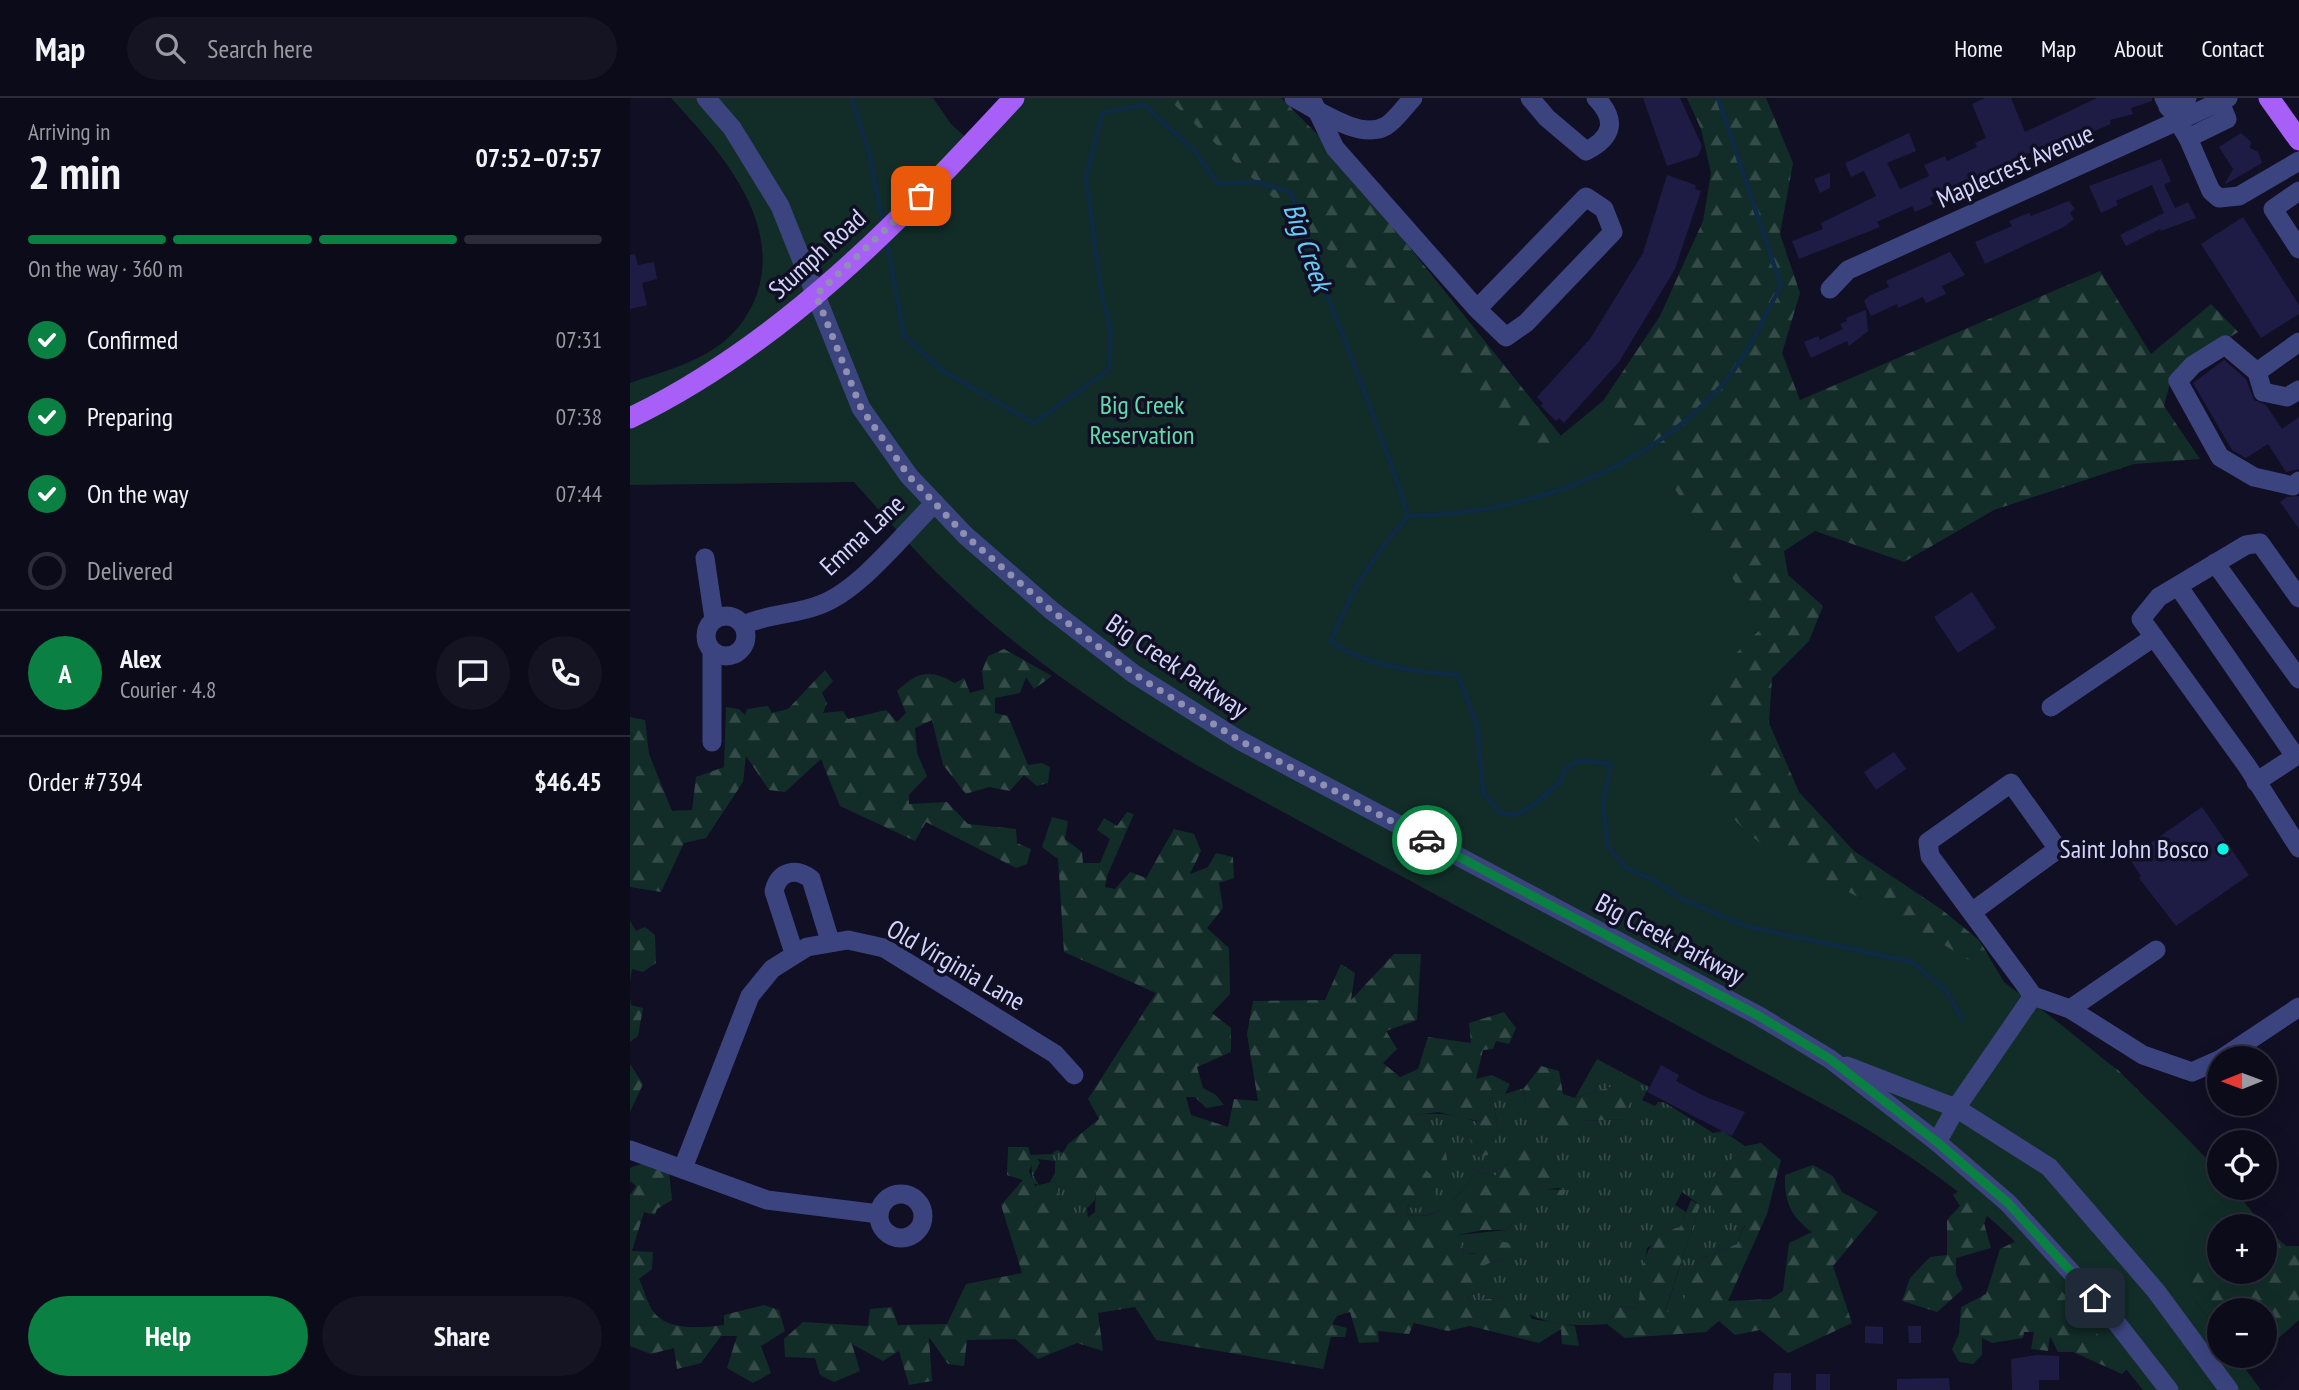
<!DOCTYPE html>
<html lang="en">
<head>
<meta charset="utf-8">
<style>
	body { margin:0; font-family:"PT Sans Narrow",sans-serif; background:#151423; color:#f1f3f6; height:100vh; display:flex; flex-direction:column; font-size:26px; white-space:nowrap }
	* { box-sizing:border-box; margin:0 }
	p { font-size:23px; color:#9a9ba2 }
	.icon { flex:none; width:38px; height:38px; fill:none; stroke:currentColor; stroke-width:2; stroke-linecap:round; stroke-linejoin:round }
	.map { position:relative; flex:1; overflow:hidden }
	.sheet { display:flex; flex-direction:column; background:#0c0b1a; width:630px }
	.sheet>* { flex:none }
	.needle { width:46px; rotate:269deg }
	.fabs { position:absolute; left:1577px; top:948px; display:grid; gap:14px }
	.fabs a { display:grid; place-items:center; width:70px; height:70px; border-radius:50%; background:#0c0b1a; box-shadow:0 7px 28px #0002,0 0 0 2px #2c2b39; font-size:35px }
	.pin { position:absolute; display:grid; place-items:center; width:60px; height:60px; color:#fff; margin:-30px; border-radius:14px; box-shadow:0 4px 10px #0006 }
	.courier { position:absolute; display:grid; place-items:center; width:70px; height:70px; margin:-35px; border:5px solid #0b8043; border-radius:50%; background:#fff; color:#222; box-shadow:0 2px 9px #0007 }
	.overview em { font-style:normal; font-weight:600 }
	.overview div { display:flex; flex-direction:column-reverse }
	.overview { display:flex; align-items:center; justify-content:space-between; height:119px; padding:0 28px }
	h1 { font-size:46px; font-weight:600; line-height:52px }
	.bar { display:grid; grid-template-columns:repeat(4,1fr); gap:10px 7px; align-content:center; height:84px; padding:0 28px }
	.bar i { height:9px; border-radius:5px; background:#2c2b39 }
	.bar .active { background:#0b8043 }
	.bar p { grid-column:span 4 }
	.line { display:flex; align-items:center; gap:18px; padding:0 28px; border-top:2px solid #2c2b39 }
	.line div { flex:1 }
	.round { display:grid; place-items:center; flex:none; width:74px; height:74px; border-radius:37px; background:#151423 }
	ol { padding:0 28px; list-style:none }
	li { display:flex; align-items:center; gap:21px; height:77px }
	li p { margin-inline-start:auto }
	li .icon { padding:7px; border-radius:50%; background:#0b8043; color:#fff; stroke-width:4 }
	li:last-child { color:#9a9ba2 }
	li i { width:38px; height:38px; border:4px solid #2c2b39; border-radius:50% }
	.action { display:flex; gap:14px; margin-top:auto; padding:14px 28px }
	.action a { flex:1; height:80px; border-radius:42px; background:#0b8043; color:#fff; font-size:28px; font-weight:600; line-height:80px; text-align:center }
	.action a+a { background:#151423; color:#f1f3f6 }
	header { display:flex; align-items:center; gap:42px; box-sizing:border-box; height:98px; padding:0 35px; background:#0c0b1a; border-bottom:2px solid #2c2b39 }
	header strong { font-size:33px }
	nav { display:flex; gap:38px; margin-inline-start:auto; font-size:24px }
	.search { width:490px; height:63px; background:#151423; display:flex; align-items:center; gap:18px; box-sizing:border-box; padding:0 24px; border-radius:38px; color:#9a9ba2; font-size:26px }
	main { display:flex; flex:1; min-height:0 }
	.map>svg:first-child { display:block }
	.grass { fill:url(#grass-tufts) }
	.forest { fill:url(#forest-firs) }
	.park { fill:#122d28 }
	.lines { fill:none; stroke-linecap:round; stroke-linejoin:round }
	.stream { stroke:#0e2a44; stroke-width:4.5 }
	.building { fill:#1e1c44 }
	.minor { stroke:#3c4480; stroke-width:19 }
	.major { stroke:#a85ff8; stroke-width:21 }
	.done { stroke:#8f90b1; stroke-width:7; stroke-dasharray:0 12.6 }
	.route { stroke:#0b8043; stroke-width:9 }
	.poi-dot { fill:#0af3e7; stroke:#100f23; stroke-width:2.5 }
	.labels { text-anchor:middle; stroke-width:7; stroke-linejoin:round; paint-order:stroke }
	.street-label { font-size:26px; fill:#d3d5fd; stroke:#100f23 }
	.park-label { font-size:26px; fill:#62daaa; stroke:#100f23 }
	.poi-label { font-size:26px; fill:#d3d5fd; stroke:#100f23; text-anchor:end }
	.water-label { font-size:28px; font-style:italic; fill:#66cbf9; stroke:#100f23 }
</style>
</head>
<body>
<header>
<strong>Map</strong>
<div class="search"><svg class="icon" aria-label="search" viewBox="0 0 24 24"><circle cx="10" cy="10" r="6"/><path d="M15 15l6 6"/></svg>Search here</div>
<nav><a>Home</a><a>Map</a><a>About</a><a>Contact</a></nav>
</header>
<main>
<section class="sheet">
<div class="overview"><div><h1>2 min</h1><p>Arriving in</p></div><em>07:52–07:57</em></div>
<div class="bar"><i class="active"></i><i class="active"></i><i class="active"></i><i></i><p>On the way · 360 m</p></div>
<ol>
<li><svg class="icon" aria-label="check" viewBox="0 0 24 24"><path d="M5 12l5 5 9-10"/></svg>Confirmed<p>07:31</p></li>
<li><svg class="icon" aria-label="check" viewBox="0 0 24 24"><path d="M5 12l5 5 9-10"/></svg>Preparing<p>07:38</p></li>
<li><svg class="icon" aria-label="check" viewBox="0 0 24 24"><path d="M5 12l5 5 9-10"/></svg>On the way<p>07:44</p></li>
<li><i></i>Delivered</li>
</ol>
<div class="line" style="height:126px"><b class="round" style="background:#0b8043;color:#fff">A</b><div><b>Alex</b><p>Courier · 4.8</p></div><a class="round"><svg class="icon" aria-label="chat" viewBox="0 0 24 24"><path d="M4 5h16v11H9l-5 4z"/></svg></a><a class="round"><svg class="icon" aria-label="phone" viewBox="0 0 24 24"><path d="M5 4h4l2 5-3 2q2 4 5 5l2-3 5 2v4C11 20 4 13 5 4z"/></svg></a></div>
<div class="line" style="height:91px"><div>Order #7394</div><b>$46.45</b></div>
<div class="action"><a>Help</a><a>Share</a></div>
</section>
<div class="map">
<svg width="1669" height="1292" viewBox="0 0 1669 1292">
	<defs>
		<pattern id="grass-tufts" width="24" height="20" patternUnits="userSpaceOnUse" patternTransform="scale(1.75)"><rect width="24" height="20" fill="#122d28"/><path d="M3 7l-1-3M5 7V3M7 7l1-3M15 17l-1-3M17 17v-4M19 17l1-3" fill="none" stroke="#344b48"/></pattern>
		<pattern id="forest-firs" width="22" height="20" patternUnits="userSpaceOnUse" patternTransform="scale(1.75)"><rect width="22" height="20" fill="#122d28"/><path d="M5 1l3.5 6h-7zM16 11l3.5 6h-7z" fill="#344b48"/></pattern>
	</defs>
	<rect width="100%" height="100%" fill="#100f23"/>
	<g class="grass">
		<path d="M967,961L1019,989L1012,1002L1025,1008L1028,1004H1034L1083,1035L1093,1033L1115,1048L1071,1092L1115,1126L1107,1146L1069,1162L1049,1216L1035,1214L1070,1107L1052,1094L1045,1107L1056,1114L1050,1129L1017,1150L1008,1210L987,1208L977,1226C929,1229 911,1227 871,1199L838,1204L839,1197L851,1191L855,1167L883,1156L834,1155L828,1137L877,1132L906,1096L931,1103L935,1093L928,1090L912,1092L913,1070L898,1044L865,1078L847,1074C828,1098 809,1125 775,1116L793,1070L785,1017C817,1013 841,1019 869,1035L861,992L875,996L894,990L896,1010L952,1023L997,1021L979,989L945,1000Z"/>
		<path d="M427,1052L433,1055L430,1060L466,1088L465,1102L457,1110L458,1120L440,1134L425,1083L420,1084L425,1075V1063L407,1061L410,1065L403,1077L409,1087L402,1085C401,1075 403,1066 400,1057L422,1056Z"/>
	</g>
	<g class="forest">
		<polygon points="412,0 651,0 694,43 931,338 973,303 1030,218 1073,123 1081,75 1071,31 1057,0 1136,0 1163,65 1150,136 1170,195 1152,255 1170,302 1470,173 1521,256 1581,206 1608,234 1542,277 1534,308 1570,361 1504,366 1364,412 1274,464 1185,433 1154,453 1158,477 1193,508 1179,543 1142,580 1139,625 1169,694 1224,753 1311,811 1349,842 1374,884 1489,973 1589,1074 1589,1090 1603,1090 1634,1129 1589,1129 1589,1174 1634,1174 1635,1129 1656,1148 1669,1148 1669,1222 1635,1252 1634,1213 1589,1213 1589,1235 1564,1201"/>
		<path d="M374,551L422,578L404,591L396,579L390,595L365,600V615L378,618L398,667L412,665L420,669L418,685L407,688L394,677L380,693L359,689L336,696L313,667L302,622L285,630L287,655L297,678L279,697V706L317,704L338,726L386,731L387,745L401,751L397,766L386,770L296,724L285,743L210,708L191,661L155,694L139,692L116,658L113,684L76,740L54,745L31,794L0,789V619L15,622L19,656L42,713L62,712L66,679L94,669L96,609L109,611L115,617L117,611L138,608L142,615L158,611L195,572L203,583L192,595L197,605L193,615L213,613L218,621L256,612L267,624L276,615L267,593C288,573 300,571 325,585L334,580L340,595L354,591L352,573L358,558Z"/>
		<path d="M497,714L504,716L477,778L475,789L485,791L500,774L516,780L544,731L564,736L571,753L560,776L578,769L586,755L603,759L604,780L589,785L593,810L577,830L599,850L600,896L582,915L601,930V954L567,969L573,990L586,997L594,1007L576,1010L565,999H556L561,1017L598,1029L604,1001L628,1003L617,936L623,903L695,902L711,866L725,875L721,902L764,856H791L787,922L756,933L767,951L753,965L770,979L788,971L798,939L841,945L839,925L874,914L886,930L879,946L866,943L863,951L853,952L846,981L862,977L880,986L875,996L861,992L869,1035L858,1057L848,1059L840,1042L847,1023L808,1014L786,1017V1022L813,1033L817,1062L794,1070L801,1077L806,1098L787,1111L779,1105L775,1116C808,1126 829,1097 847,1074L865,1078L898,1044L920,1045L925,1060L912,1066L928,1078L919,1087L913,1084L912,1091L936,1092L931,1104L918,1107L906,1097L877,1132H853L828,1137L834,1155L845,1156L852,1139L883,1146V1156L855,1167L858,1180L851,1191L839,1197L838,1204L871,1199L896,1209L902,1221L945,1228L949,1248L932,1246L931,1231L909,1245L840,1228L818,1233L784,1225L779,1236L748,1233L749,1244L729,1245L720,1214L707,1218L702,1226L717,1230L715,1239H701L693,1271L526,1242L505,1209L468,1215L473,1253L447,1245L408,1261L385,1241L337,1242L334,1268L318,1266L299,1239L302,1283L279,1287L269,1253L253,1263L222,1246L230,1273L204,1284L190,1277L185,1260L155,1259L154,1241L173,1224L238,1228L240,1211L262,1209L268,1227L317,1226L336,1186L392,1175L371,1107L393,1082L377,1077L378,1049H398L403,1065L399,1073L405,1088L425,1083L440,1133L465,1114L466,1088L454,1094L437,1087L430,1060L438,1046L469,1021L458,1001L526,895L434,854L428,761L412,749L422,719L438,723L435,741L452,754L453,765H470L480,741L467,732L474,720L487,728Z"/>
		<polygon points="0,823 6,833 15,829 25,837 26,865 13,874 2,871 0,884"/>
		<polygon points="0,899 1,907 13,910 8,938 0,944"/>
		<polygon points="0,966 13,986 0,1014"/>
		<polygon points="911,968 929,973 933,996 945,1000 979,989 997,1002 997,1021 952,1023 941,1041 911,1024 896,1010 894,990"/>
		<path d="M1131,1045L1151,1062L1137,1116L1098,1203L1141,1201L1153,1193L1159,1145L1182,1134C1161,1119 1154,1103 1155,1077L1183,1067L1203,1078L1212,1094L1248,1114L1203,1168L1222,1225L1158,1255L1130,1232L1105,1237L1089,1223L1076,1234L995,1240L977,1226L987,1208L1008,1210C1013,1175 1009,1138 1050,1129L1061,1102L1070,1107L1035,1213L1049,1215L1069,1162L1107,1146L1115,1127L1087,1117L1071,1092L1115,1048Z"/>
		<path d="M16,1064L39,1074L42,1102L27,1111L25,1117L14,1114L2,1153L23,1154L22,1171L9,1181C14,1191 18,1208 25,1216C42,1234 73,1229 94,1227V1217L134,1207L149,1212L155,1233L131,1248L141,1275L123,1285L97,1270L107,1238H91L71,1265L47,1271L44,1250L21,1256L0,1248V1097L6,1088L0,1083V1070Z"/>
		<polygon points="1346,1082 1364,1101 1354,1125 1361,1150 1326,1160 1326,1176 1333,1191 1307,1214 1272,1203 1280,1180 1300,1159 1317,1157 1317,1122 1330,1108 1323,1097"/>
		<polygon points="1390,1141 1506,1262 1492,1276 1443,1254 1428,1254 1420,1238 1418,1253 1401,1251 1404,1234 1394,1234 1393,1240 1362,1245 1352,1240 1352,1257 1343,1266 1329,1264 1322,1251 1329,1236 1331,1209 1356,1196 1370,1151"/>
	</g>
	<path class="park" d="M41,0H303L321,26L342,45L385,0H537L912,353L973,303L1034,374L1134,529C1100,556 1078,587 1075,631C1073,669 1088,710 1118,735C1141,756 1172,769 1200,784C1259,816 1319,847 1374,885C1454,939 1523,1003 1589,1074V1090H1603L1634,1129H1589V1157L1571,1168L1562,1183L1564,1201L1589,1235V1258H1606L1631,1292H1513C1466,1234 1420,1174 1364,1124C1317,1082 1265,1047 1211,1016L568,668C474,613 385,552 307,475C278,446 251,414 224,384L0,387V285C28,275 60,267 85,250C104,238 119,218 127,196C152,121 89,52 41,0Z"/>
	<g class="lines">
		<g class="stream">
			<polyline points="222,0 239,55 253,125"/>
			<path d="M256,141L274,238L313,273L404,325L479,272L481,234L472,198L456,80L472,15L514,7L565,53L588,86L625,84L661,94C696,204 744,308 778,418C893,416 1017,374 1094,285C1116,260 1134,218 1151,188L1088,0"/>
			<path d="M778,418C742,460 722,491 701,543C732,568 789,574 828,577L847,627L853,694L869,714L885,717L901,709L929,685L936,670L950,662L981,666L973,706L978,748L995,769L1029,785L1053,802L1116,828L1282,864L1316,893L1332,920"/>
		</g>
	</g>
	<g class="building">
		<polygon points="1013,0 1050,0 1072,48 1068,58 1037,68"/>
		<polygon points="1355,0 1381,0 1395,34 1467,0 1522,0 1522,3 1501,10 1503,16 1480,22 1481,26 1413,55 1410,50 1374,66 1351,78 1353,82 1336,89 1334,85 1300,100 1303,106 1285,114 1282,108 1247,124 1250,129 1169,161 1162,143 1193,131 1191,125 1246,98 1234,73 1221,79 1215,65 1279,35 1286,53 1257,65 1270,91 1299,78 1294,67 1315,58 1317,63 1347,49 1345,45 1356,40 1342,6"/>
		<polygon points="1611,35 1621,44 1620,50 1628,54 1632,65 1594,87 1603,71 1589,49"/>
		<polygon points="1531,61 1541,83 1534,87 1545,110 1558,104 1566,120 1531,133 1530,131 1496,148 1490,137 1534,115 1522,87 1486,103 1488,107 1471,115 1459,88"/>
		<polygon points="1200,75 1200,90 1190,95 1184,81"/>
		<polygon points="1037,77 1066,87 1065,91 1071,93 1045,171 989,264 934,325 929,320 926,323 911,308 913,305 907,299 960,241 1013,155"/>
		<polygon points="1439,103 1445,111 1440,115 1444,121 1434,129 1355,166 1345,144 1382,128 1379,123 1399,115 1401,118"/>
		<polygon points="1613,119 1669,207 1669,216 1631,240 1571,146"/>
		<polygon points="1320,154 1335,177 1312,188 1316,196 1296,205 1293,199 1268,210 1267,206 1241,218 1234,203 1239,198 1259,189 1256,183"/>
		<polygon points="5,156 8,167 24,164 27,181 12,185 17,207 0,211 0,157"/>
		<polygon points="1236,212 1238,233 1219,248 1217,243 1181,260 1174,244 1188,238 1190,242 1213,231 1210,226 1217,223 1216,220"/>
		<polygon points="1594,262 1616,281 1624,302 1636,307 1652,331 1669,319 1669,371 1656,374 1638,346 1616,360 1602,352 1563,285"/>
		<polygon points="1669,398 1669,431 1650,404 1657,399"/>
		<polygon points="1342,494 1366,530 1328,555 1304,519"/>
		<polygon points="1264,654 1276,671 1246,692 1234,674"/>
		<polygon points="1572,709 1619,777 1546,828 1509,780 1511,778 1499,760"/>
		<polygon points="1031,967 1049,977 1046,983 1076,999 1115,1014 1102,1038 1017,994"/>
		<polygon points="1235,1228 1253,1229 1253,1246 1235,1245"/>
		<polygon points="1278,1228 1291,1228 1291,1245 1279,1245"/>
		<polygon points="1407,1257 1429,1258 1429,1282 1409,1282 1409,1292 1382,1292 1381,1261"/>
		<polygon points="1144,1275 1161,1275 1161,1292 1143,1292"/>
		<rect x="1186" y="1276" width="14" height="16"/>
		<polygon points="1319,1280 1320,1292 1267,1292 1267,1281"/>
	</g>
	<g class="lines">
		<g class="minor">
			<polyline points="76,0 102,30 150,108 231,310 279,378 335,437 421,512 504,576 609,642 1129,918 1200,961 1307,1044 1378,1105 1482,1219 1539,1292"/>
			<path d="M664,0C687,11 730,43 756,28C766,22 775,8 783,0"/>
			<polyline points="681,0 705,50 847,211 876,239 896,225 983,134 974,111 956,99 847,211"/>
			<path d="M900,0L917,20L956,53C982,40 988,23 966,0"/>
			<polyline points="1534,0 1558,40 1581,93 1589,100 1609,98 1669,63"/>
			<polyline points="1538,9 1557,0"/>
			<polyline points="1558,40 1597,21 1590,4"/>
			<polyline points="1669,93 1643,111 1669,151"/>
			<polyline points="1200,191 1218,172 1598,0"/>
			<polyline points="1669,244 1627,274 1633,294 1657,299 1669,292"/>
			<polyline points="1627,274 1595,247 1563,267 1548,283 1590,359 1624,379 1663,388 1669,383"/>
			<polyline points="75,460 84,521"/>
			<polyline points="1585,465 1669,581"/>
			<polyline points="1548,488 1665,658"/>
			<polyline points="1669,500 1630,445 1616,447 1529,499 1511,521 1617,668 1669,750"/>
			<circle cx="96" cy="538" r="20"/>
			<path d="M113,527C140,515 166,517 192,506C232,490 273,436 305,405"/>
			<polyline points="1421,609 1524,539"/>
			<polyline points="82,644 82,554"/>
			<polyline points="1626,684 1669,656"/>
			<polyline points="1342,814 1428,751 1381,685 1298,744 1300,758 1393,884 1403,898"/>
			<path d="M164,855L144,793C149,773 166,769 181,781L200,843"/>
			<polyline points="1440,911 1526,852"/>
			<polyline points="1591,961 1669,909"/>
			<polyline points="1217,968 1326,1010 1419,1069 1526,1193 1599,1292"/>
			<polyline points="1307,1044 1326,1010 1403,898 1440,911 1513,957 1562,974 1589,962"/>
			<polyline points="0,1052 137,1102 249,1116"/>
			<polyline points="53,1070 120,898 142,871 177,849 218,842 254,850 425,956 444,977"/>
			<circle cx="271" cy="1118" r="22"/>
		</g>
		<g class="major">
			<polyline points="1639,0 1669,42"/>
			<path d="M0,320C153,246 270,123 384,0"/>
		</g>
	</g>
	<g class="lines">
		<polyline class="done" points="291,98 186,197 231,310 279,378 335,437 421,512 504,576 609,642 797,742"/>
		<polyline class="route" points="797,742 1129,918 1200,961 1307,1044 1378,1105 1465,1200"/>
	</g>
	<circle class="poi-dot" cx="1593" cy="751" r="7"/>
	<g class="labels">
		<g class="street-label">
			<text transform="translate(1385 68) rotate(-24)" y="9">Maplecrest Avenue</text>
			<text transform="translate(187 156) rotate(-42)" y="9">Stumph Road</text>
			<text transform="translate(232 437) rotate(-43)" y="9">Emma Lane</text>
			<text transform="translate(547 568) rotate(34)" y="9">Big Creek Parkway</text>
			<text transform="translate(1040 841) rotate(28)" y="9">Big Creek Parkway</text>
			<text transform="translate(326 867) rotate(30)" y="9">Old Virginia Lane</text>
		</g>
		<g class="park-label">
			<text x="512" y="316">Big Creek<tspan x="512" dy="30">Reservation</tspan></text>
		</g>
		<g class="poi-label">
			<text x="1579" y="760">Saint John Bosco</text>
		</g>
		<g class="water-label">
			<text transform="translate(678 149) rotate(70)" y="10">Big Creek</text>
		</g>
	</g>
</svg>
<div class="fabs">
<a><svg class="needle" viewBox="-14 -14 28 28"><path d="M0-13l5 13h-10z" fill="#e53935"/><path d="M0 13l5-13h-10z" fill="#9a9ba2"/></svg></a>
<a><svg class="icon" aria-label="locate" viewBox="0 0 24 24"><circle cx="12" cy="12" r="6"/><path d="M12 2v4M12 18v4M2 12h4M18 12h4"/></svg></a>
<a>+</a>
<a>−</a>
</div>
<div class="pin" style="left:291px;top:98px;background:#ea580c"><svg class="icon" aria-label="bag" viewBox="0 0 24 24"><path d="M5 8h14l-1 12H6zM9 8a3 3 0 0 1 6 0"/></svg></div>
<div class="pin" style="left:1465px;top:1200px;background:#1f2937"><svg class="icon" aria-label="home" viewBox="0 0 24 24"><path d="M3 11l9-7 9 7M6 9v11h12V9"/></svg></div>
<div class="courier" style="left:797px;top:742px"><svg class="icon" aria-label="car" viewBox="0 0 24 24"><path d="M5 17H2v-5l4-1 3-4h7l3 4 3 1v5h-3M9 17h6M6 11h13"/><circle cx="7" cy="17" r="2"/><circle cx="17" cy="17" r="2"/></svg></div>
</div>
</main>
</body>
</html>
